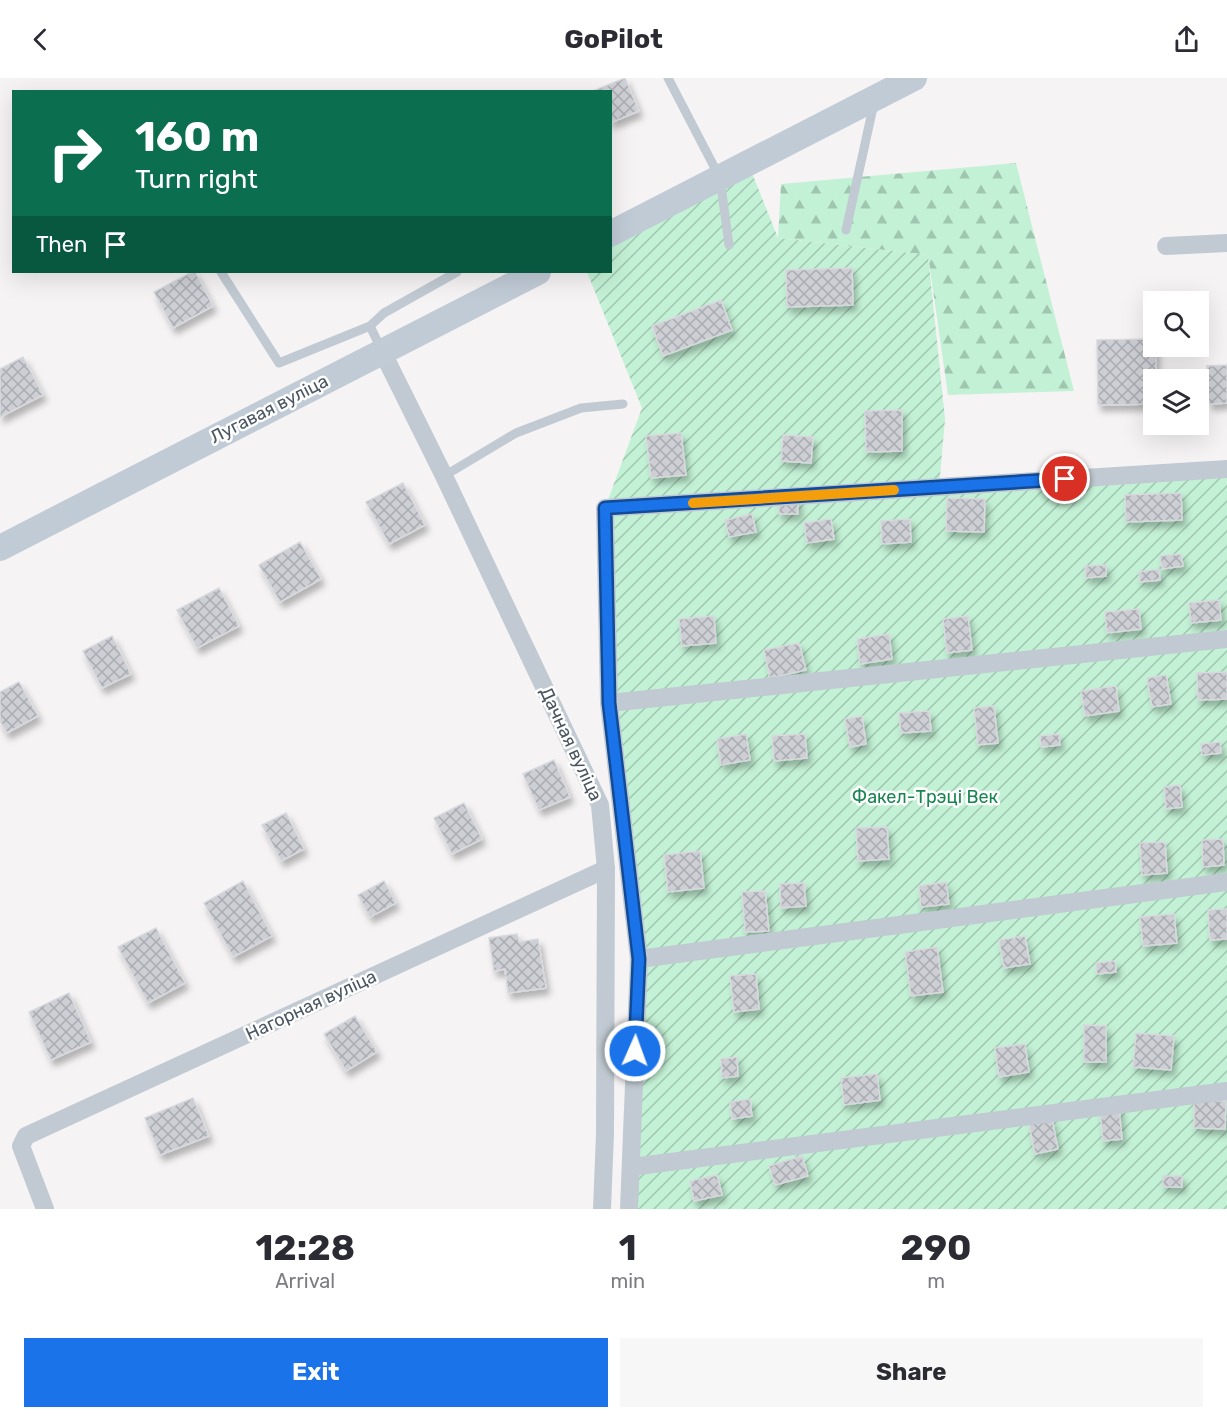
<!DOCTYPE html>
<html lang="en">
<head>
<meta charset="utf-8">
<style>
  body { margin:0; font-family:Rubik,sans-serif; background:#f7f7f7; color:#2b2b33; height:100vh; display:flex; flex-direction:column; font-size:22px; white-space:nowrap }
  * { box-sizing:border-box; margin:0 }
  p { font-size:20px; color:#7c7c81 }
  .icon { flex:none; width:33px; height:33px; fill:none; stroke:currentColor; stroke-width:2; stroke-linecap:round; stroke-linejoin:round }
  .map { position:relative; height:1131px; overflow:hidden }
  .drawer { display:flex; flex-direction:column; background:#fff; flex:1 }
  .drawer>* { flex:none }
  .hud { position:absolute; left:12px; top:12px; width:600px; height:183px; border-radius:0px; box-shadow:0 6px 24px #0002; background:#0b6e4f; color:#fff; overflow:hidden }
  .fabs { position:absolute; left:1143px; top:213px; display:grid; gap:12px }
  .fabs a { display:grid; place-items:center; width:66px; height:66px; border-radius:0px; background:#fff; box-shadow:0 6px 24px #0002; font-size:30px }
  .pin { position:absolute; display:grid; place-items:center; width:51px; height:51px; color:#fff; margin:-26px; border:3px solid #fff; border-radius:50%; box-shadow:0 2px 6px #0007 }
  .me { position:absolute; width:66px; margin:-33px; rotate:2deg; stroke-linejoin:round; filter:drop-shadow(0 0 4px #0008) }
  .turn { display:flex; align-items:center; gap:21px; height:126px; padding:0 24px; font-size:27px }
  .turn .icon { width:78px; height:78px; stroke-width:2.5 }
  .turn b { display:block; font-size:42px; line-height:51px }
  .then { display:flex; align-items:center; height:57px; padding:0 24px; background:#0003; gap:12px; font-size:22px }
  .eta { display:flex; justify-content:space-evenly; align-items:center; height:102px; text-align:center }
  .eta b { font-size:36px; font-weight:700; line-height:42px }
  .action { display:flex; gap:12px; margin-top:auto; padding:12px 24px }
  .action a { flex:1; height:69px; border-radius:0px; background:#1a73e8; color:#fff; font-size:24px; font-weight:700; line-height:69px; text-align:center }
  .action a+a { background:#f7f7f7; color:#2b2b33 }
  header { display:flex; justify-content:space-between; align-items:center; height:78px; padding:0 24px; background:#fff; font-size:27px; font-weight:700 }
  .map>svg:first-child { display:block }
</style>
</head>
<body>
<header><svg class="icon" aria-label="back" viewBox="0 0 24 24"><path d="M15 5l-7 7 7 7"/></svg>GoPilot<svg class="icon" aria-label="share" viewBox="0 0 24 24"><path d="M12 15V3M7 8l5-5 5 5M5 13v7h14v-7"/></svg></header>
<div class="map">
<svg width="1227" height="1131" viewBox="0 0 1227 1131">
  <defs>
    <pattern id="forest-firs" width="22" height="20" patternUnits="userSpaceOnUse" patternTransform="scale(1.5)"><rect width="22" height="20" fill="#c3f1d5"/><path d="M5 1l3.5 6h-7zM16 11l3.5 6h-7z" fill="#a0c6b0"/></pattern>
    <pattern id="garden-furrows" width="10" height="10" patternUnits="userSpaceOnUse" patternTransform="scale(1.5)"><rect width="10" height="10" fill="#c3f1d5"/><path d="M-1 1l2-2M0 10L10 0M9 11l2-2" fill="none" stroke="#a0c6b0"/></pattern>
    <pattern id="building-cross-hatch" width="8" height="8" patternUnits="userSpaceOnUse" patternTransform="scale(1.5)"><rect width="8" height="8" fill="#cdcfd5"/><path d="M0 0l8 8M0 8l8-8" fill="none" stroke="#a8abb0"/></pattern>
    <filter id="shadow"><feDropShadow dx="3.5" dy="6" stdDeviation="3" flood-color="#0004"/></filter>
  </defs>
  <rect width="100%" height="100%" fill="#f5f3f3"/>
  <polygon fill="url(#forest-firs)" points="1016,85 1074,313 948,317 928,177 778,160 781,106"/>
  <polygon fill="url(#garden-furrows)" points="748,85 778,160 928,177 945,341 939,409 1227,391 1227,1131 629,1131 639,881 609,625 605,430 642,330 587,194 610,194 611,156"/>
  <g fill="url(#building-cross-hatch)" stroke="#d7d9de" stroke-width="1.5" filter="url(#shadow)">
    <polygon points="625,0 639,33 610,45 610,14 593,13"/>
    <polygon points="852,190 853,227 787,229 786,192"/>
    <polygon points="192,194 195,194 213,228 173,250 154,214"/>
    <polygon points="721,222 732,252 663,278 652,248"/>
    <polygon points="1154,261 1154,268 1156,268 1156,302 1154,302 1154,326 1098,327 1097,262"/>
    <polygon points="23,279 43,317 0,339 0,291"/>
    <polygon points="1227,287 1227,325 1209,326 1207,288"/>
    <polygon points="902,332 902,373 866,374 865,333"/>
    <polygon points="681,355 686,397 651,400 646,358"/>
    <polygon points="783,357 813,359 811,385 781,383"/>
    <polygon points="403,405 425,447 389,466 366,424"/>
    <polygon points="1181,415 1182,442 1126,444 1125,417"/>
    <polygon points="947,420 985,421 984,454 946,453"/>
    <polygon points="798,421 798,436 779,436 779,422"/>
    <polygon points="752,436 756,454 729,459 725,442"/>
    <polygon points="831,441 834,461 807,465 804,445"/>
    <polygon points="910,441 911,464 882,466 881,443"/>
    <polygon points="300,464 321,501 280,524 259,487"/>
    <polygon points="1181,476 1183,488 1162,491 1160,478"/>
    <polygon points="1106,487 1106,498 1086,500 1085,488"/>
    <polygon points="1159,491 1160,502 1140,504 1139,494"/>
    <polygon points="219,510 239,548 197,570 177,532"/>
    <polygon points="1219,522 1221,542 1191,545 1189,525"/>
    <polygon points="1139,531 1141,551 1107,555 1105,534"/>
    <polygon points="714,538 716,565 682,568 679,541"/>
    <polygon points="968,538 972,572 947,575 943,541"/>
    <polygon points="889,556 892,581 860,586 857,561"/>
    <polygon points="112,558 131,596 102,610 83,573"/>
    <polygon points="799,565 806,592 770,600 764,572"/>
    <polygon points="1227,594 1227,621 1198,622 1197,595"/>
    <polygon points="1166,597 1171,626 1152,629 1147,600"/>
    <polygon points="19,604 38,638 7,655 0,643 0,614"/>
    <polygon points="1116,608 1119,633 1085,638 1081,613"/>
    <polygon points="994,628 998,665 978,667 974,630"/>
    <polygon points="929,633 931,653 901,655 899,635"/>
    <polygon points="862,638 866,666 850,669 845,641"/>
    <polygon points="746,656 750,682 721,687 717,661"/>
    <polygon points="805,656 807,680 774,683 772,658"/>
    <polygon points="1059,656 1060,667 1041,669 1040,658"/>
    <polygon points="1220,664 1221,675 1202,677 1201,666"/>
    <polygon points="554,682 570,719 539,732 523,696"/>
    <polygon points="1180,707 1182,729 1166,731 1164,709"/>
    <polygon points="464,725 482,761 452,776 434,740"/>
    <polygon points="286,735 304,771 281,783 262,747"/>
    <polygon points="887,749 889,781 858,783 856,750"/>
    <polygon points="1223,761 1224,787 1203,789 1202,762"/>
    <polygon points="1165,764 1167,795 1142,797 1140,765"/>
    <polygon points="700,773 704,810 668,814 664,777"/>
    <polygon points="243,803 272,858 233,879 204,825"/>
    <polygon points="384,803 396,825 370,839 358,817"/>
    <polygon points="946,804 949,826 921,829 919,808"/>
    <polygon points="804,805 806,828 781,830 780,806"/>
    <polygon points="765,813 769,853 745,854 742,814"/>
    <polygon points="1227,831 1227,861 1210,862 1208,832"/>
    <polygon points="1174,836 1177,865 1143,868 1140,839"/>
    <polygon points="156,850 185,905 148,925 118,869"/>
    <polygon points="517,856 519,864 538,861 546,910 508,915 505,891 494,893 489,860"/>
    <polygon points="1025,858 1030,886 1004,890 999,862"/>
    <polygon points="937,869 943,914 911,918 905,874"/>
    <polygon points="1115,883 1116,894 1097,896 1096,885"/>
    <polygon points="756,896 759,931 734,934 730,898"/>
    <polygon points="69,915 91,964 51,982 29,934"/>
    <polygon points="355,938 377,974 346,993 324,956"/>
    <polygon points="1084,947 1106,948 1106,984 1084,984"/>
    <polygon points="1136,955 1174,958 1171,992 1133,989"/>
    <polygon points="1025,966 1029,994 999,999 995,970"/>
    <polygon points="737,979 738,998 722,1000 721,981"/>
    <polygon points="877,996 880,1022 844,1027 841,1000"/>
    <polygon points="193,1020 209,1058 160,1077 145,1040"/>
    <polygon points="750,1021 752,1038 732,1041 730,1024"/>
    <polygon points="1194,1022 1226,1023 1225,1051 1194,1050"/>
    <polygon points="1119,1029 1122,1061 1103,1063 1100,1031"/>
    <polygon points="1052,1041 1058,1071 1035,1076 1029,1046"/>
    <polygon points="802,1078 808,1098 775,1107 769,1088"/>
    <polygon points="717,1097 722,1117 694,1123 690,1103"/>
    <rect x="1163" y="1098" width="19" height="11"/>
  </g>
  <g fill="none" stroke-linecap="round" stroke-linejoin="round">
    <g stroke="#c1cad2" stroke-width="9">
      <polyline points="668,0 720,100 729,167"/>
      <polyline points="846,152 874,25"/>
      <polyline points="221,194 279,285 370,248 384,235 457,194"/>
      <polyline points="370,248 382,273"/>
      <polyline points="444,398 516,355 581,330 623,326"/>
    </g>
    <g stroke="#c1cad2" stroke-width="18">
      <polyline points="1166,168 1227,165"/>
      <polyline points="382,273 444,398 600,727 606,791 605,1056 602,1131"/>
      <polyline points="609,625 1227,561"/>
      <polyline points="639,881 1227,804"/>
      <polyline points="631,1089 1227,1013"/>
      <polyline points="45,1131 21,1068 26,1058 606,791"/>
      <polyline points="629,1131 639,881 609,625 605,430 1227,391"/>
    </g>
    <g stroke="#c1cbd6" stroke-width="26">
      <polyline points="610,156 914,0"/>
      <polyline points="0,470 538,194"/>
    </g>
  </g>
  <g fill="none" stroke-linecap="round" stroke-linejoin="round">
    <defs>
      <polyline id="route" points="635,973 639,881 609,625 605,430 1065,401"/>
    </defs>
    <use href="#route" stroke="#114b97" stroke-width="15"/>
    <use href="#route" stroke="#1a73e8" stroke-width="10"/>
    <polyline stroke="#f59e0b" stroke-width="10" points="693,425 894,412"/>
  </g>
  <g text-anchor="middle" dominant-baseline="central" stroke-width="5" stroke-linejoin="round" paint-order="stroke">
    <g font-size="18" fill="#4a5661" stroke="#fff">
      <text transform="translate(269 331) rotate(-27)">Лугавая вуліца</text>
      <text transform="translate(571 666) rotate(65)">Дачная вуліца</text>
      <text transform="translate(311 927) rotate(-25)">Нагорная вуліца</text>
    </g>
    <g font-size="18" fill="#17864f" stroke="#fff">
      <text x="925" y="719">Факел-Трэці Век</text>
    </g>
  </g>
</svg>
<div class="fabs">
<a><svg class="icon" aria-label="search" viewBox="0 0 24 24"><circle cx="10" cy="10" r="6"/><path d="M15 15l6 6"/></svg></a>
<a><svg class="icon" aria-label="layers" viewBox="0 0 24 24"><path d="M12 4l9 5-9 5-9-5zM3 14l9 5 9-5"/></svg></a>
</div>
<div class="pin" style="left:1065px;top:401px;background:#d93025"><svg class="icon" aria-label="arrive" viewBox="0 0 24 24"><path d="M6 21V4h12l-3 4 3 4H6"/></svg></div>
<svg class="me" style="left:635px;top:973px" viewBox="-20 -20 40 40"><circle r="17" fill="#1a73e8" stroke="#fff" stroke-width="3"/><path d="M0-11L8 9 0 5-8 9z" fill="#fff"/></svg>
<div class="hud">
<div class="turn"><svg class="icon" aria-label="right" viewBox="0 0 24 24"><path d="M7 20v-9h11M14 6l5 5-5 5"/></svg><div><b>160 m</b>Turn right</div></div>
<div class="then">Then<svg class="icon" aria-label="arrive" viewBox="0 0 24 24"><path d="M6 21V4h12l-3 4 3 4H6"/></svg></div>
</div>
</div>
<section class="drawer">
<div class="eta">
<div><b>12:28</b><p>Arrival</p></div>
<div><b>1</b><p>min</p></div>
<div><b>290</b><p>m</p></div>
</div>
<div class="action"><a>Exit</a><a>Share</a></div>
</section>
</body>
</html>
